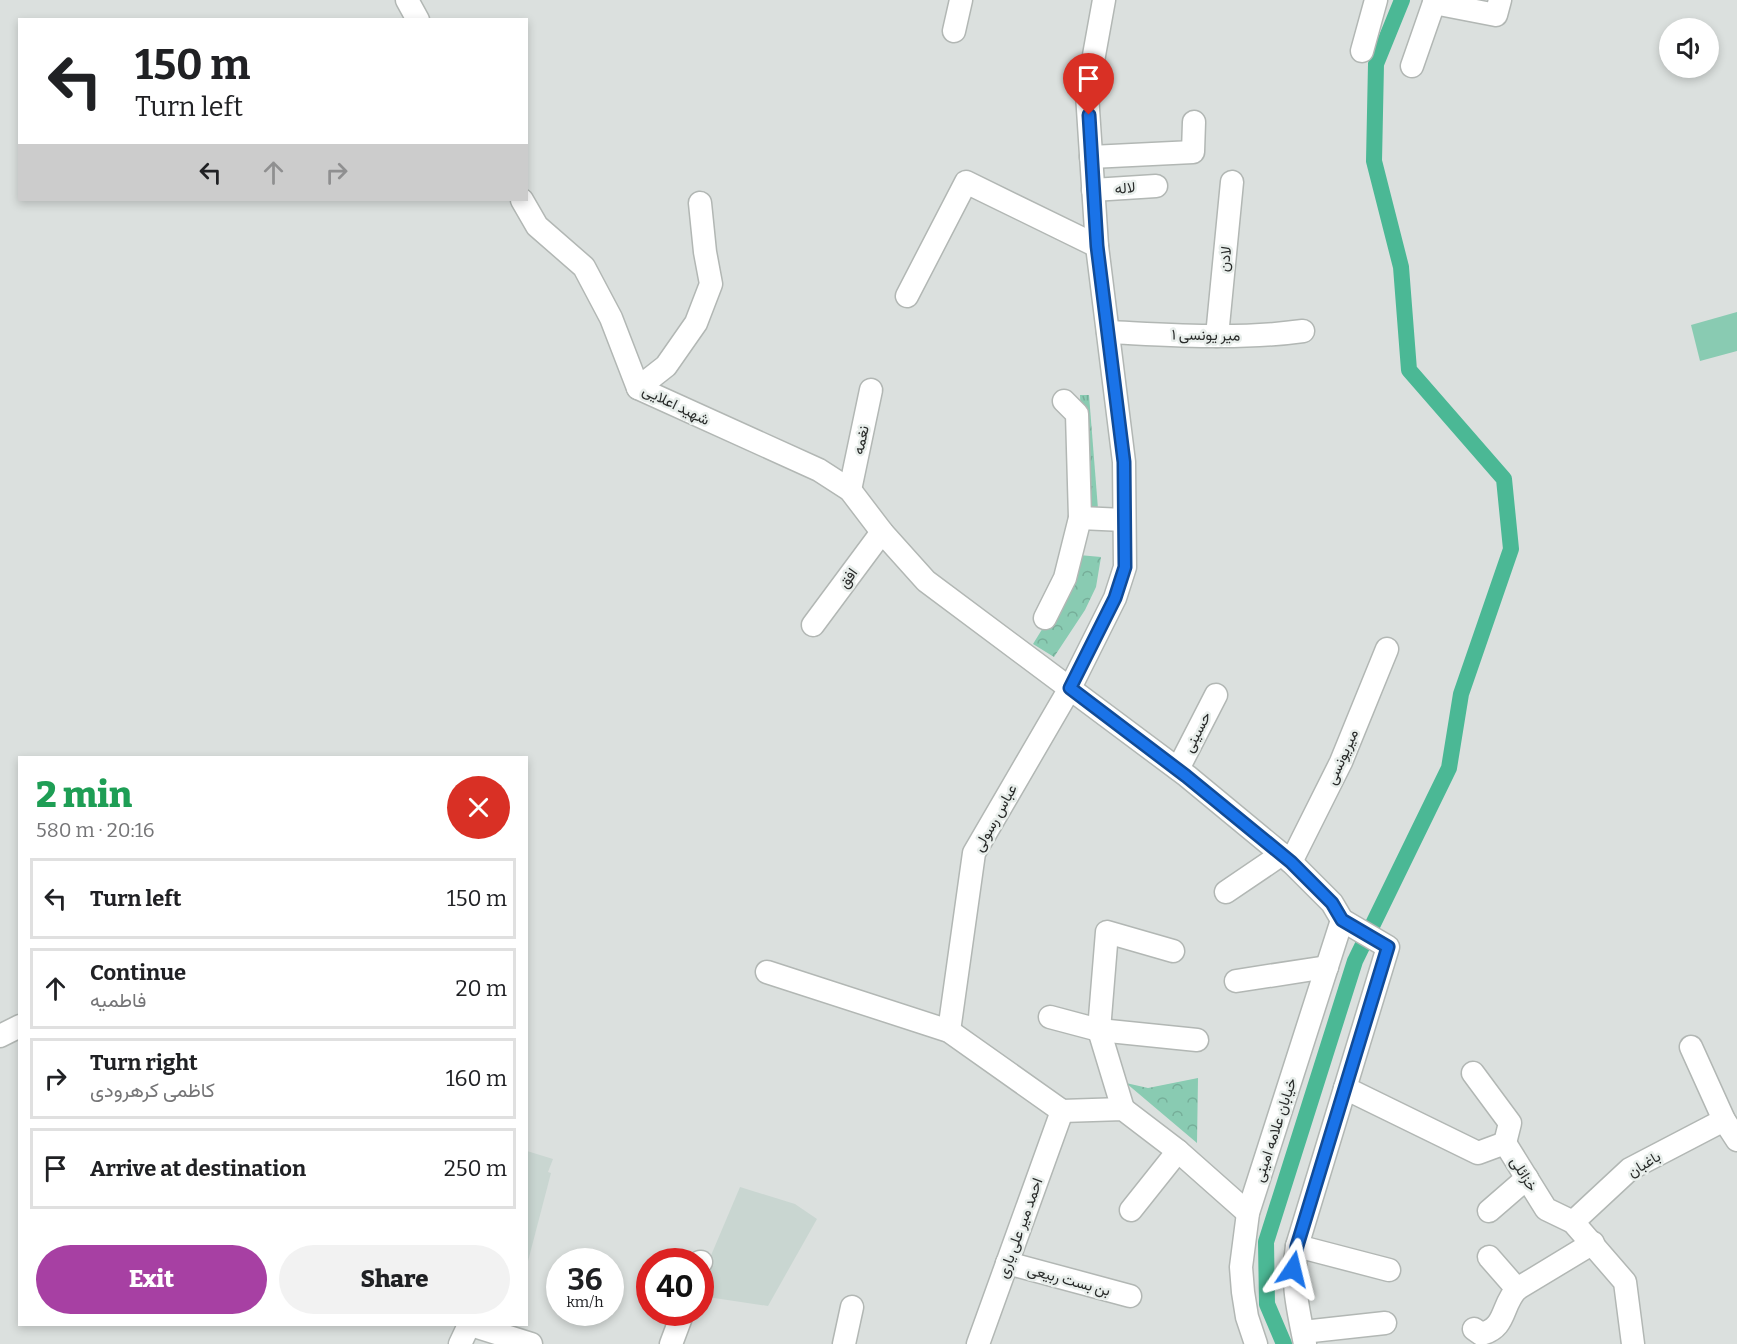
<!DOCTYPE html>
<html lang="en">
<head>
<meta charset="utf-8">
<style>
  body { margin:0; font-family:Bitter,Vazirmatn,serif; background:#f2f2f2; color:#202124; height:100vh; display:flex; flex-direction:column; font-size:22px; white-space:nowrap }
  * { box-sizing:border-box; margin:0 }
  p { font-size:20px; color:#757577 }
  .icon { flex:none; width:33px; height:33px; fill:none; stroke:currentColor; stroke-width:2; stroke-linecap:round; stroke-linejoin:round }
  .map { position:relative; flex:1; overflow:hidden }
  .sheet { position:absolute; left:18px; top:756px; width:510px; height:570px; display:flex; flex-direction:column; background:#fff; border-radius:0px; box-shadow:0 3px 9px #0003 }
  .sheet>* { flex:none }
  .guide { position:absolute; left:18px; top:18px; width:510px; height:183px; border-radius:0px; box-shadow:0 3px 9px #0003; background:#fff; color:#202124; overflow:hidden }
  .tools { position:absolute; left:1659px; top:18px; display:grid; gap:12px }
  .tools a { display:grid; place-items:center; width:60px; height:60px; border-radius:50%; background:#fff; box-shadow:0 3px 9px #0003; font-size:30px }
  .speed { position:absolute; left:546px; top:1248px; display:flex; gap:12px; font-size:30px; font-weight:700; text-align:center }
  .speed>* { display:grid; place-content:center; width:78px; height:78px; border-radius:50%; background:#fff; box-shadow:0 3px 9px #0003; line-height:1 }
  .speed small { font-size:15px; font-weight:400 }
  .speed .limit { border:9px solid #d22; background:#fff; color:#111 }
  .pin { position:absolute; display:grid; place-items:center; width:51px; height:51px; color:#fff; margin:-62px -26px; border-radius:50% 50% 50% 0; rotate:-45deg; box-shadow:0 0 6px #0007 }
  .pin .icon { rotate:45deg }
  .me { position:absolute; width:66px; margin:-33px; rotate:10deg; stroke-linejoin:round; filter:drop-shadow(0 0 4px #0008) }
  .turn { display:flex; align-items:center; gap:21px; height:126px; padding:0 18px; font-size:27px }
  .turn .icon { width:78px; height:78px; stroke-width:2.5 }
  .turn b { display:block; font-size:42px; line-height:51px }
  .lanes { display:flex; align-items:center; height:57px; padding:0 18px; background:#0003; justify-content:center; gap:30px; direction:ltr }
  .lanes .off { opacity:.35 }
  .round { display:grid; place-items:center; flex:none; width:63px; height:63px; border-radius:32px; background:#f2f2f2 }
  .head { display:flex; align-items:center; justify-content:space-between; height:102px; padding:0 18px }
  h1 { font-size:36px; font-weight:800; line-height:45px; color:#1e9e55 }
  .action { display:flex; gap:12px; margin-top:auto; padding:12px 18px }
  .action a { flex:1; height:69px; border-radius:36px; background:#a740a3; color:#fff; font-size:24px; font-weight:800; line-height:69px; text-align:center }
  .action a+a { background:#f2f2f2; color:#202124 }
  ul { padding:0; list-style:none }
  li { display:flex; align-items:center; gap:18px; height:81px; margin:0 12px 9px; padding:0 6px; border:3px solid #e0e0e0; border-radius:0px }
  li div { flex:1 }
  li b { display:block; font-size:22px }
  li em { font-style:normal }
  .map>svg:first-child { display:block }
</style>
</head>
<body>
<div class="map">
<svg width="1737" height="1344" viewBox="0 0 1737 1344">
  <defs>
    <pattern id="grass-tufts" width="24" height="20" patternUnits="userSpaceOnUse" patternTransform="scale(1.5)"><rect width="24" height="20" fill="#89cbb2"/><path d="M3 7l-1-3M5 7V3M7 7l1-3M15 17l-1-3M17 17v-4M19 17l1-3" fill="none" stroke="#76ae99"/></pattern>
    <pattern id="park-crowns" width="20" height="18" patternUnits="userSpaceOnUse" patternTransform="scale(1.5)"><rect width="20" height="18" fill="#89cbb2"/><path d="M2 6a3 3 0 1 1 6 0M12 15a3 3 0 1 1 6 0" fill="none" stroke="#76ae99"/></pattern>
  </defs>
  <rect width="100%" height="100%" fill="#dbe0de"/>
  <g fill="#c9d6d1">
    <polygon points="527,1151 553,1159 548,1172 551,1173 527,1265"/>
    <polygon points="740,1187 795,1204 817,1219 768,1306 701,1296 701,1279"/>
  </g>
  <polygon fill="url(#grass-tufts)" points="1080,395 1089,395 1098,509 1085,511"/>
  <g fill="url(#park-crowns)">
    <polygon points="1079,555 1101,557 1096,587 1085,610 1054,657 1033,644 1070,584"/>
    <polygon points="1198,1078 1197,1143 1126,1083 1148,1088"/>
  </g>
  <polygon fill="#89cbb2" points="1737,312 1737,351 1700,361 1691,325"/>
  <g fill="none" stroke-linecap="round" stroke-linejoin="round">
    <polyline stroke="#4bb895" stroke-width="16" points="1284,1344 1267,1304 1266,1242 1355,961 1449,768 1461,694 1511,549 1504,479 1409,370 1401,267 1374,161 1376,64 1402,0"/>
    <defs>
      <g id="minor">
        <polyline points="407,0 418,20"/>
        <polyline points="1434,3 1496,15 1500,0"/>
        <polyline points="954,31 961,0"/>
        <polyline points="1362,51 1376,0"/>
        <polyline points="1412,66 1435,0"/>
        <polyline points="1091,157 1193,152 1194,122"/>
        <polyline points="1093,190 1156,186"/>
        <path d="M522,200L537,226L584,267L611,318L638,388L819,470L850,490L882,532L926,581L1187,776L1291,862L1332,903L1342,920L1388,947L1297,1246C1291,1282 1298,1309 1305,1344"/>
        <polyline points="907,296 966,182 1097,246"/>
        <path d="M1108,332C1173,335 1238,340 1303,331"/>
        <polyline points="1217,336 1232,182"/>
        <polyline points="638,388 666,366 696,323 711,284 705,252 700,203"/>
        <polyline points="850,490 871,390"/>
        <polyline points="1080,518 1124,520"/>
        <polyline points="1045,618 1065,578 1080,518 1077,414 1064,401"/>
        <polyline points="813,625 882,532"/>
        <polyline points="1178,769 1216,695"/>
        <polyline points="1291,862 1341,762 1387,649"/>
        <polyline points="1226,892 1282,854"/>
        <polyline points="767,972 949,1031 1062,1111 1123,1109 1178,1151 1248,1213"/>
        <polyline points="1236,981 1327,967"/>
        <polyline points="1050,1017 1099,1030 1197,1040"/>
        <polyline points="949,1031 974,853 1070,688 1115,598 1125,567 1124,462 1097,246 1087,94 1104,0"/>
        <polyline points="0,1036 20,1026"/>
        <polyline points="1691,1047 1724,1120 1737,1140"/>
        <polyline points="1473,1073 1510,1123 1505,1143"/>
        <polyline points="1345,1088 1478,1153 1505,1143 1546,1209 1573,1222 1625,1282 1633,1344"/>
        <polyline points="1123,1109 1099,1030 1107,932 1173,951"/>
        <polyline points="1131,1210 1178,1151"/>
        <polyline points="1489,1211 1527,1178"/>
        <polyline points="1573,1222 1630,1169 1724,1120"/>
        <polyline points="1297,1246 1389,1270"/>
        <polyline points="1489,1257 1517,1289"/>
        <polyline points="700,1262 701,1262"/>
        <polyline points="1007,1263 1130,1296"/>
        <polyline points="468,1324 531,1344"/>
        <path d="M1474,1329L1481,1334C1507,1328 1501,1305 1517,1289L1593,1243"/>
        <polyline points="1303,1332 1385,1323"/>
        <polyline points="460,1344 469,1325"/>
        <polyline points="671,1344 683,1312"/>
        <polyline points="844,1344 852,1307"/>
        <polyline points="978,1344 1062,1111"/>
        <polyline points="1256,1344 1247,1317 1243,1292 1241,1267 1248,1213 1342,920"/>
      </g>
    </defs>
    <use href="#minor" stroke="#b2b7b4" stroke-width="25"/>
    <use href="#minor" stroke="#fff" stroke-width="22"/>
  </g>
  <g fill="none" stroke-linecap="round" stroke-linejoin="round">
    <defs>
      <polyline id="route" points="1089,115 1097,246 1124,462 1125,567 1115,598 1070,688 1186,776 1291,862 1332,903 1342,920 1388,947 1297,1246 1293,1269"/>
    </defs>
    <use href="#route" stroke="#114b97" stroke-width="15"/>
    <use href="#route" stroke="#1a73e8" stroke-width="10"/>
  </g>
  <g text-anchor="middle" dominant-baseline="central" stroke-width="5" stroke-linejoin="round" paint-order="stroke">
    <g font-size="15" fill="#292b2a" stroke="#e8eeeb">
      <text transform="translate(1125 188) rotate(-4)">لاله</text>
      <text transform="translate(1225 259) rotate(-84)">لادن</text>
      <text transform="translate(1206 335) rotate(1)">میر یونسی ۱</text>
      <text transform="translate(676 405) rotate(26)">شهید اعلایی</text>
      <text transform="translate(861 440) rotate(-78)">نغمه</text>
      <text transform="translate(848 578) rotate(-54)">افق</text>
      <text transform="translate(1197 732) rotate(-63)">حسینی</text>
      <text transform="translate(1342 757) rotate(-66)">میریونسی</text>
      <text transform="translate(995 818) rotate(-61)">عباس رسولی</text>
      <text transform="translate(1275 1130) rotate(-72)">خیابان علامه امینی</text>
      <text transform="translate(1644 1164) rotate(-31)">باغبان</text>
      <text transform="translate(1524 1174) rotate(58)">خزائلی</text>
      <text transform="translate(1020 1228) rotate(-70)">احمد میر علی یاری</text>
      <text transform="translate(1069 1280) rotate(15)">بن بست ربیعی</text>
    </g>
  </g>
</svg>
<div class="tools">
<a><svg class="icon" aria-label="sound" viewBox="0 0 24 24"><path d="M4 9h4l5-4v14l-5-4H4zM17 9q2 3 0 6"/></svg></a>
</div>
<div class="speed"><div>36<small>km/h</small></div><div class="limit">40</div></div>
<div class="pin" style="left:1089px;top:115px;background:#d93025"><svg class="icon" aria-label="arrive" viewBox="0 0 24 24"><path d="M6 21V4h12l-3 4 3 4H6"/></svg></div>
<svg class="me" style="left:1293px;top:1269px" viewBox="-20 -20 40 40"><path d="M0-17L14 15 0 8-14 15z" fill="#1a73e8" stroke="#fff" stroke-width="4"/></svg>
<div class="guide">
<div class="turn"><svg class="icon" aria-label="left" viewBox="0 0 24 24"><path d="M17 20v-9H6M10 6l-5 5 5 5"/></svg><div><b>150 m</b>Turn left</div></div>
<div class="lanes"><svg class="icon" aria-label="left" viewBox="0 0 24 24"><path d="M17 20v-9H6M10 6l-5 5 5 5"/></svg><svg class="icon off" aria-label="ahead" viewBox="0 0 24 24"><path d="M12 20V5M6 11l6-6 6 6"/></svg><svg class="icon off" aria-label="right" viewBox="0 0 24 24"><path d="M7 20v-9h11M14 6l5 5-5 5"/></svg></div>
</div>
<section class="sheet">
<div class="head"><div><h1>2 min</h1><p>580 m · 20:16</p></div><a class="round" style="background:#d93025;color:#fff"><svg class="icon" aria-label="close" viewBox="0 0 24 24"><path d="M6 6l12 12M18 6L6 18"/></svg></a></div>
<ul>
<li><svg class="icon" aria-label="left" viewBox="0 0 24 24"><path d="M17 20v-9H6M10 6l-5 5 5 5"/></svg><div><b>Turn left</b></div><em>150 m</em></li>
<li><svg class="icon" aria-label="ahead" viewBox="0 0 24 24"><path d="M12 20V5M6 11l6-6 6 6"/></svg><div><b>Continue</b><p>فاطمیه</p></div><em>20 m</em></li>
<li><svg class="icon" aria-label="right" viewBox="0 0 24 24"><path d="M7 20v-9h11M14 6l5 5-5 5"/></svg><div><b>Turn right</b><p>کاظمی کرهرودی</p></div><em>160 m</em></li>
<li><svg class="icon" aria-label="arrive" viewBox="0 0 24 24"><path d="M6 21V4h12l-3 4 3 4H6"/></svg><div><b>Arrive at destination</b></div><em>250 m</em></li>
</ul>
<div class="action"><a>Exit</a><a>Share</a></div>
</section>
</div>
</body>
</html>
